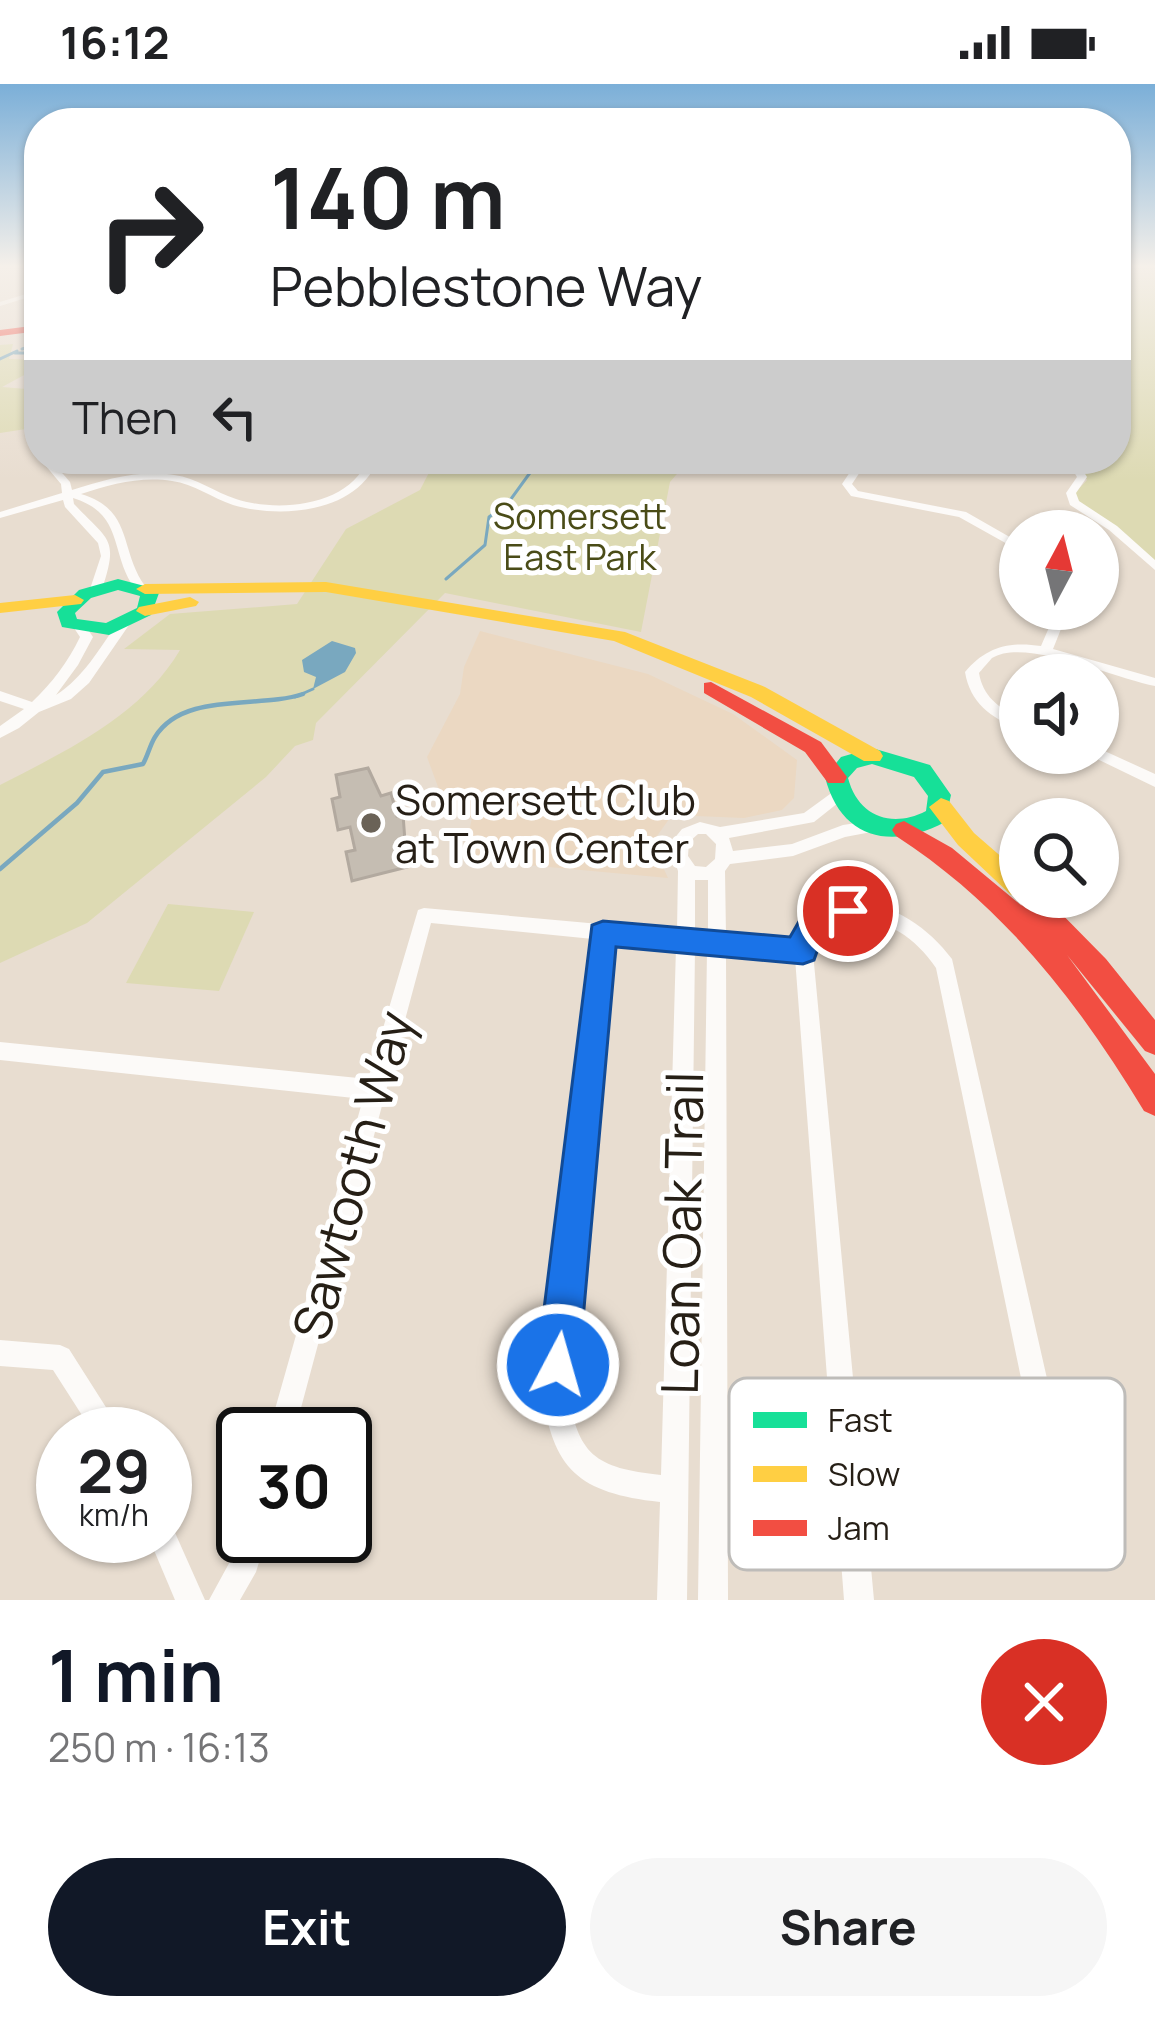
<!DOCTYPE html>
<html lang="en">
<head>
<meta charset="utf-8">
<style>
  body { margin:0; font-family:Manrope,sans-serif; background:#f6f6f6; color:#202124; height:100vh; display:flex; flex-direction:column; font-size:45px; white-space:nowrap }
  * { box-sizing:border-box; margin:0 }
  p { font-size:39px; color:#757577 }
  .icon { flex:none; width:66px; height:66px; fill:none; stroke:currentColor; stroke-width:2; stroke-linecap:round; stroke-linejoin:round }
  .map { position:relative; height:1516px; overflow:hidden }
  .sheet { display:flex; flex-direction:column; background:#fff; flex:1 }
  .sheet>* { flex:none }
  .hud { position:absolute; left:24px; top:24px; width:1107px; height:366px; border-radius:48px; box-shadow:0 3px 9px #0004; background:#fff; color:#202124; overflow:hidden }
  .needle { width:78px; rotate:7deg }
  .tools { position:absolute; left:999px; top:426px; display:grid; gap:24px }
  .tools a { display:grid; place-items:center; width:120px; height:120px; border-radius:50%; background:#fff; box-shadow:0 3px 9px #0004; font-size:60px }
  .speed { position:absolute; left:36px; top:1323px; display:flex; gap:24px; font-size:60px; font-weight:700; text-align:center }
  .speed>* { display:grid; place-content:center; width:156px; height:156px; border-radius:50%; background:#fff; box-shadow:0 3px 9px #0004; line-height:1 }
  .speed small { font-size:30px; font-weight:400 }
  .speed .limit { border:6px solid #111; border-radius:18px; background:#fff; color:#111 }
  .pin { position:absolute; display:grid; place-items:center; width:102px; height:102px; color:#fff; margin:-51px; border:6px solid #fff; border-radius:50%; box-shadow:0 3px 12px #0007 }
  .me { position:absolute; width:132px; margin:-66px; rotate:6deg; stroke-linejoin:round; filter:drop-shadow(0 0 9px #0008) }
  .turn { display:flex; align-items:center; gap:42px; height:252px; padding:0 48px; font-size:54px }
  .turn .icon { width:156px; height:156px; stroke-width:2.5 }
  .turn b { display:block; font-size:84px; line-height:102px }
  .then { display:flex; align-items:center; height:114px; padding:0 48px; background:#0003; gap:24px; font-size:45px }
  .round { display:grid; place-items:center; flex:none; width:126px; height:126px; border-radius:63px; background:#f6f6f6 }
  .head { display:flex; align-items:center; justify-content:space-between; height:204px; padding:0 48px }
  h1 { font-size:72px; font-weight:700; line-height:90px; color:#111827 }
  .cta { display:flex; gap:24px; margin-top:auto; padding:24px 48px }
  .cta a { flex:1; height:138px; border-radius:72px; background:#111827; color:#fff; font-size:48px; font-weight:700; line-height:138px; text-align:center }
  .cta a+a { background:#f6f6f6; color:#202124 }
  .status { display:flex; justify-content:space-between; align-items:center; height:84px; padding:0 60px; background:#fff; direction:ltr }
  .status svg { height:33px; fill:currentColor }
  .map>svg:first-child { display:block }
</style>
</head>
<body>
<div class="status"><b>16:12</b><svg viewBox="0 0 49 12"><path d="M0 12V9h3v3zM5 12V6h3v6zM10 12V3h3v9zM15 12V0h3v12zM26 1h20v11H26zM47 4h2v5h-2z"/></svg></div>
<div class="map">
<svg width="1155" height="1516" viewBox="0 0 1155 1516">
  <rect width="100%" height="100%" fill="#e8ddd0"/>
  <polygon fill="#ebd8c2" points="480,547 648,590 733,630 797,676 794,714 782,726 744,734 672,731 652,759 668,794 463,775 472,734 444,719 427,673 460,610 464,583"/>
  <g fill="#dddab3">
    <polygon points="1116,183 1155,183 1155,480 1076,417 1076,408 1087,396 1076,375 1116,375"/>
    <polygon points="13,260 9,275 39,276 39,283 2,303 39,306 30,323 39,323 39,343 0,349 0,261"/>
    <path d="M436,375L688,377L670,398L641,548L445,509L316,639L313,656L295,662L266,693L87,839L0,879V701C66,667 141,632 180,566L124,565L170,530L297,520L346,445L420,406Z"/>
    <polygon points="168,820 254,828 219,907 126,899"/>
  </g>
  <polygon fill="#79a8bf" points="332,557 355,564 356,569 345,588 313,605 316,593 304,588 302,576"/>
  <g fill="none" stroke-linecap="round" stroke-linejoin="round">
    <g stroke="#79a8bf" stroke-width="3">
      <polyline points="22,265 39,260"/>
      <polyline points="15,269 39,269"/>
      <polyline points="0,275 17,267"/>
      <polyline points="446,495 485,461 489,433 508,419 540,375"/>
      <polyline points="295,613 313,605"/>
    </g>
    <path stroke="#79a8bf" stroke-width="4.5" d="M0,785L77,719L103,688L143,680C148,671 150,661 155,653C183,607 260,625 303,610"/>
  </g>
  <polygon fill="#c5bdb2" stroke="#b2a99f" stroke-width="3" points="368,684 381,712 391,709 397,732 403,731 407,783 352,797 346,768 355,766 350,743 338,746 332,715 340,713 336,691"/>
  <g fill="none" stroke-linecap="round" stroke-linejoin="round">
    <g fill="#fcfaf8" fill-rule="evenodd">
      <polygon points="39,206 39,210 0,222 0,218"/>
      <polygon points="39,326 39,367 34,364 34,329"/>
      <path d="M40,375H50L70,398L72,406C104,396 140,385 174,391C197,394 214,408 236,415C279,429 350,422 368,375H378C358,429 281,435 233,421C212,414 194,400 172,397C142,392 110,400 81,410C134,426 119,466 145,502L135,505C109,469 125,430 73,414L74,420C109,457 119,454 102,505L96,509L90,505L101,472L98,459L65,423L63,416L0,434V428L62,409L61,400Z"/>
      <polygon points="841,375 852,375 862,385 852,400 858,407 966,428 1020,459 1020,467 959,433 851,412 842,400 852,385"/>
      <polygon points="1066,375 1076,375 1087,393 1076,409 1079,417 1117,442 1155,476 1155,486 1109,446 1070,421 1066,409 1077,393"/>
      <path d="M1057,525H1069L1053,565L1155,594V602C1117,595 1025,553 992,574C991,575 980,588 979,589C983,613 999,624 1020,634V645C992,635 970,619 965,588C986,563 1009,557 1041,562Z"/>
      <path d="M123,537L129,541L89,599L71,615L39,628L19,644L0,654V642L24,625L0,617V607L32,618C52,599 68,578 80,553L74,544L80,540L85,541L93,553L78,581L56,611C83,594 100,564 118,538Z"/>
      <polygon points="1098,664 1155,690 1155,703 1093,673 1091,669 1098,669"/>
      <path d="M837,705L845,711L843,715L814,738L729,754L733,767L792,760L843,741L876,736L884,742L882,746L845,753L793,772L730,780L725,787L726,852L794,858C797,851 802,839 808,833C813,827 826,823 834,821C881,810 925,839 952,875L1048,1299C1048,1320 1051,1344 1038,1363C1007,1409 906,1383 861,1375L874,1516H844L795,874L726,867L728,1516H698L707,866L695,864L687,1516H657L660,1418C579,1409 552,1386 542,1305L593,855L431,839L294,1350H268L363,1015L0,976V958L368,995L418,826L424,824L677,847L678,787L671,767L673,756L682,745L700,738L720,743L804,729ZM698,750H706L716,760L715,775L706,783L695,782L688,772L689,758ZM695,796H708V850L695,849ZM851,833C888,836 915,853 936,884L1022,1299L1019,1345C1015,1349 1010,1354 1004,1357C973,1373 892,1353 858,1347L812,858C822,839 831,836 851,833ZM611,856L676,863L661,1391C595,1384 577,1371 568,1305Z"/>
      <polygon points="0,1256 60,1261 69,1265 123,1350 94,1350 53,1286 0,1282"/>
      <polygon points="165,1439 172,1442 205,1516 175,1516 148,1452 165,1452"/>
      <polygon points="243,1442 243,1452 267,1452 256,1488 240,1516 209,1516 233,1472"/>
    </g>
    <g fill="#16e098" fill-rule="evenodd">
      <path d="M118,495L156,505L159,509L151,531L109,551L62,543L57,528L79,506ZM118,506L140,512L137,524L106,539L77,535L75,529L91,514Z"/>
      <path d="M872,664L930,681L951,711L945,738C892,766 841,756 825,693L841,673ZM872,680L914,693L928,712L926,727C891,745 858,732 848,694L857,684Z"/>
    </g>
    <g fill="#ffcf43" fill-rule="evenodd">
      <polygon points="326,498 625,548 765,603 880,667 883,672 880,677 864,677 751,613 614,557 326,508 145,510 136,505 145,500"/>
      <polygon points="75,511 84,516 81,520 0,529 0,519"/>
      <polygon points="190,513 199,518 196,522 145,532 136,527 139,523"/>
      <polygon points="941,714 949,717 974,749 1020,789 1020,813 1023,813 1011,811 958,761 929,723"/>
    </g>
    <g fill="#f24e42" fill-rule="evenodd">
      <polygon points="39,241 39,247 0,252 0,246"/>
      <polygon points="711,598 821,658 847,693 844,699 828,699 805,668 704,609 704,599"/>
      <path d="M904,737L952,764L1022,822L1016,813L1020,806V813H1045L1106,875L1155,936V971L1145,967L1067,871L1155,990V1032L1144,1027C1078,918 1004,822 896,752L892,746L896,740Z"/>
    </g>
  </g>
  <linearGradient id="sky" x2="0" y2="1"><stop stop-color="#7bafd8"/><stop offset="0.46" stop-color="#f5f0ea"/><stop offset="1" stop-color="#f5f0ea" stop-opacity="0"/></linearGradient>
  <rect width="1155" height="396" fill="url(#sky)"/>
  <polygon fill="#1a73e8" stroke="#114b97" stroke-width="3" points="848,815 859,819 863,827 859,836 825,845 814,876 803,880 616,863 579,1281 573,1296 558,1302 543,1296 537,1281 592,841 603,837 790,853 805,827"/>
  <circle fill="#6a6257" stroke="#fff" stroke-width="4.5" cx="371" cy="739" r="12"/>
  <g text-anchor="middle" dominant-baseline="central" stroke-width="10" stroke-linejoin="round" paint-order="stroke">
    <g font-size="36" fill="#4a4c17" stroke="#fff">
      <text x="580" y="431">Somersett<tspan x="580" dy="41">East Park</tspan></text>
    </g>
    <g font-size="42" fill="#261f16" stroke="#fff" text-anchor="start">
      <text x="395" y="715">Somersett Club<tspan x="395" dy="48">at Town Center</tspan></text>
    </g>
    <g font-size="51" fill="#261f16" stroke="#fff">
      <text transform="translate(352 1091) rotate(-75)">Sawtooth Way</text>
      <text transform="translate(681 1149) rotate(-89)">Loan Oak Trail</text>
    </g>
  </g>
  <rect x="729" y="1294" width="396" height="192" rx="18" fill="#fff" stroke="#bebcb9" stroke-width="3"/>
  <rect x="753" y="1328" width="54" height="16" fill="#16e098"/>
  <rect x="753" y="1382" width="54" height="16" fill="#ffcf43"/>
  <rect x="753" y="1436" width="54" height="16" fill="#f24e42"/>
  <g font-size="33" fill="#261f16">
    <text x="828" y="1348">Fast</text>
    <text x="828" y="1402">Slow</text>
    <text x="828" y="1456">Jam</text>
  </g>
</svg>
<div class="tools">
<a><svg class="needle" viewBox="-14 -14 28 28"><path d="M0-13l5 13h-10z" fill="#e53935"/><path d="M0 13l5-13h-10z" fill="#757577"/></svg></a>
<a><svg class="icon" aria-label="sound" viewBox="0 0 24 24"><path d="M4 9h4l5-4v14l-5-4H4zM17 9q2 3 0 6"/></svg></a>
<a><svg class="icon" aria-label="search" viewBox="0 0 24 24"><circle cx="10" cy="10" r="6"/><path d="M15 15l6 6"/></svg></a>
</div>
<div class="speed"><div>29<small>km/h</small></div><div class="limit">30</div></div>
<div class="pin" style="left:848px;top:827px;background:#d93025"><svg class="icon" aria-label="arrive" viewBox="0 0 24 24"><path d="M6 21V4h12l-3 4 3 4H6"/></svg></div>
<svg class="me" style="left:558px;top:1281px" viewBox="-20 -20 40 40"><circle r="17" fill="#1a73e8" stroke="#fff" stroke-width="3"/><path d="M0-11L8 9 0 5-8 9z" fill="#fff"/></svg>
<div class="hud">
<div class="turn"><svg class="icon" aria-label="right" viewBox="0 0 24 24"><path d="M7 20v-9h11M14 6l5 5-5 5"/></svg><div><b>140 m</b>Pebblestone Way</div></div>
<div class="then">Then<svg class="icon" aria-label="left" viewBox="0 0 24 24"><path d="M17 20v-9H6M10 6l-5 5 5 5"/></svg></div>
</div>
</div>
<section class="sheet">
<div class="head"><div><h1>1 min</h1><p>250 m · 16:13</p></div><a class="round" style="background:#d93025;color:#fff"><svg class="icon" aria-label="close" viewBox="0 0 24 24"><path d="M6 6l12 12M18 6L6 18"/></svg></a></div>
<div class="cta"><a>Exit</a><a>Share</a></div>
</section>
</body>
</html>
